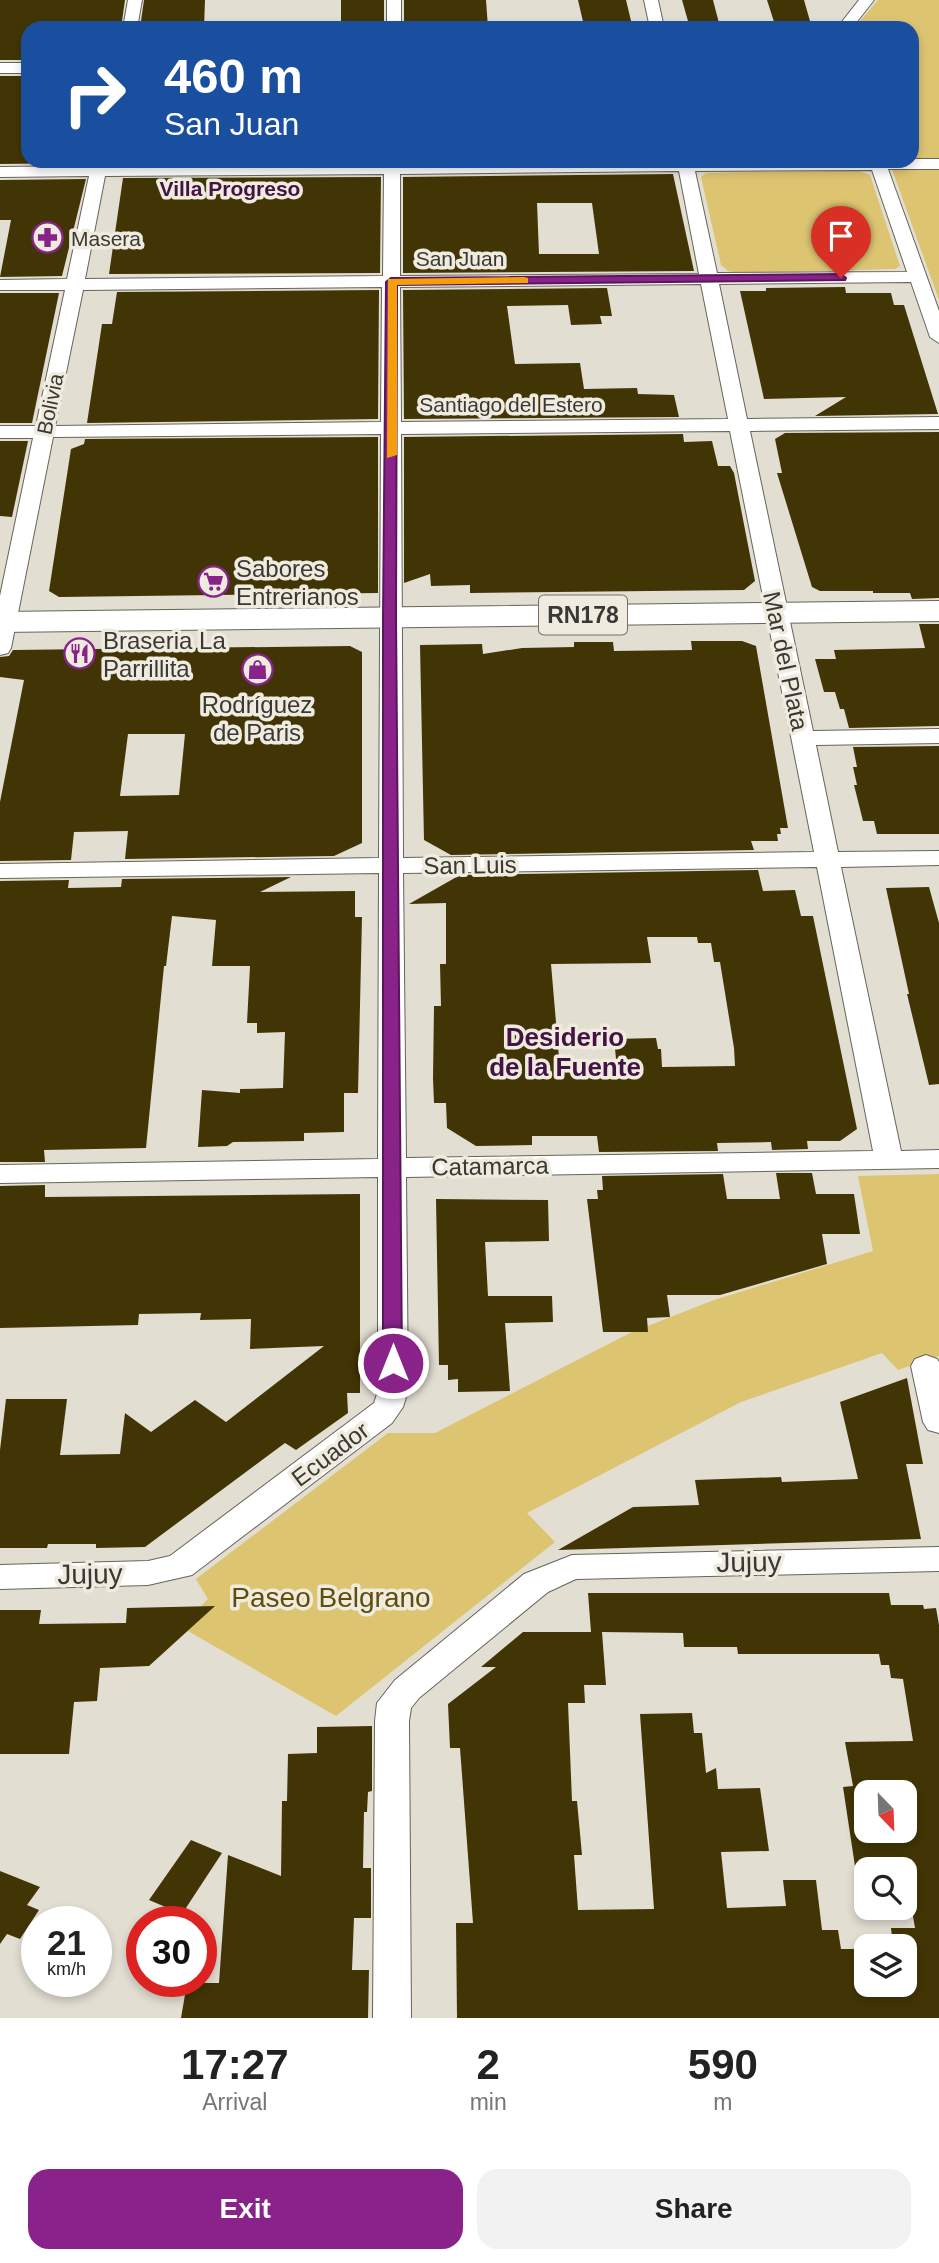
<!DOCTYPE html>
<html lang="en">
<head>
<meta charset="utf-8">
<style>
  body { margin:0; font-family:Arial,sans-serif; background:#f2f2f2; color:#222; height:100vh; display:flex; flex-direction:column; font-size:26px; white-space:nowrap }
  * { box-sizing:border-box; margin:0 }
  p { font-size:23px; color:#767676 }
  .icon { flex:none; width:38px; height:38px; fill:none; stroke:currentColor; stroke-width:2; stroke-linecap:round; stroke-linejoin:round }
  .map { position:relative; height:2018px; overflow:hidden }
  .drawer { display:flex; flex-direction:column; background:#fff; flex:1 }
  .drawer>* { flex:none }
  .top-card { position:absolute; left:21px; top:21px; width:898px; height:147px; border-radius:21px; box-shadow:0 4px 10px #0003; background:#1a4fa0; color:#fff; overflow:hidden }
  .needle { width:46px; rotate:157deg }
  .fabs { position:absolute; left:854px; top:1780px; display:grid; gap:14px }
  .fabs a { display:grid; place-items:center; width:63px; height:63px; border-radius:14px; background:#fff; box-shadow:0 4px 10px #0003; font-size:35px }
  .speed { position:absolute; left:21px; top:1906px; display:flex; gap:14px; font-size:35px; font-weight:700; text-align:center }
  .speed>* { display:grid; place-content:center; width:91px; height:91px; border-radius:50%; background:#fff; box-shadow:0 4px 10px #0003; line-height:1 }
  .speed small { font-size:18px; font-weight:400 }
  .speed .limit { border:10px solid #d22; background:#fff; color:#111 }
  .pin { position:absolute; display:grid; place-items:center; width:60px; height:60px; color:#fff; margin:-72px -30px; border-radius:50% 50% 50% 0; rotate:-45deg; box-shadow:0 0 7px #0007 }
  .pin .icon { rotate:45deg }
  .me { position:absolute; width:77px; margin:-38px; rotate:0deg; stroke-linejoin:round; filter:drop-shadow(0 0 5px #0008) }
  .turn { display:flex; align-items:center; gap:24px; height:147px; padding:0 28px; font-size:32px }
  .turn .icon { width:91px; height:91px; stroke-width:2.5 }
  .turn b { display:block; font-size:49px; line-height:60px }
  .eta { display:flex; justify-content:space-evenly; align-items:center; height:119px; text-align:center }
  .eta b { font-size:42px; font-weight:800; line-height:49px }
  .action { display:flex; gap:14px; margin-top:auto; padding:14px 28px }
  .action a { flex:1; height:80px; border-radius:21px; background:#89238a; color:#fff; font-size:28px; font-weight:800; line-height:80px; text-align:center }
  .action a+a { background:#f2f2f2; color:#222 }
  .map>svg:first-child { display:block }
</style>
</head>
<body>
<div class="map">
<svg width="939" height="2018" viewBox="0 0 939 2018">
  <rect width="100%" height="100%" fill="#e2ded2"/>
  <g fill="#ddc471">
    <polygon points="878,0 939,0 939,300 889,161 912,161 912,28 854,28"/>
    <polygon points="856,170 870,175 900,266 895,269 742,273 728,271 721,265 701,177 706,173"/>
    <polygon points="939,1174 939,1356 898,1370 882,1353 741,1402 527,1513 555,1542 336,1716 181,1627 208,1599 196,1579 388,1433 435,1433 630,1333 714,1300 873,1251 858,1176"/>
  </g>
  <g fill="#423505" fill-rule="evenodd">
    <polygon points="0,0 125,0 121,28 28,28 28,60 0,60"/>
    <polygon points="144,0 205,0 204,28 140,28"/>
    <rect x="341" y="0" width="43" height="28"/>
    <polygon points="404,0 486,0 488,28 404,28"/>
    <polygon points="578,0 626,0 632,25 584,26"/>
    <polygon points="682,0 713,0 720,27 690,28"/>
    <polygon points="767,0 804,0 812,28 776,28"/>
    <polygon points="0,76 28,76 28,132 22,154 28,154 28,161 89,161 89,163 0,164"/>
    <polygon points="125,161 381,161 125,163"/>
    <path d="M673,174L694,271L403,273V177ZM537,203H592L599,254H539Z"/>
    <polygon points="381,177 380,273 109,274 123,178"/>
    <polygon points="86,179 62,276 0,277 11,220 0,220 0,180"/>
    <polygon points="845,287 846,293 891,293 894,305 904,305 938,414 815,416 846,397 764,399 740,291 766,291 766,288"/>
    <polygon points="607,288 612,316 600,316 602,324 571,325 568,305 507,306 515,364 580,363 584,389 637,388 638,394 674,395 679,417 404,419 403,290"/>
    <polygon points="379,290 378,419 87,423 102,324 112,324 117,292"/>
    <polygon points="0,293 59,293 32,423 0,423"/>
    <polygon points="939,432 939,598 912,599 910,593 873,593 873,591 820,591 812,587 777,473 782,473 775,439 785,433"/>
    <polygon points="683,434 684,442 712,441 718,466 730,466 734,473 755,581 744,590 470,593 470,585 431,586 430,574 404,583 404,437"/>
    <polygon points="378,437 378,593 59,597 49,591 71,449 84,444 85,439"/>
    <polygon points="0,441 28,441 12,517 0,516"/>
    <polygon points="919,624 939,624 939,726 849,728 844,709 840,709 835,692 824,692 815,659 836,659 834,650 925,648"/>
    <polygon points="691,641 742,641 756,646 788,828 780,828 781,834 777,834 778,841 751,841 754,850 451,855 424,840 420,645 482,644 483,654 522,648 574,647 574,642 613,642 614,651 692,650"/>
    <path d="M350,646L362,652V843L334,856L125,859L128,831L74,832L71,860L0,861V802L24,680L0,677V657L9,656L13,650ZM128,734H185L179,795L120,796Z"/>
    <polygon points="939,746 939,834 877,834 874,821 863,821 854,785 857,785 853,767 857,767 853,747"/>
    <path d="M758,870L763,891L795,890L801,916H813L857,1129L840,1141H807L808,1149L772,1150L771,1142L717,1143L718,1151L599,1152L597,1136H532V1145L476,1146L447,1128L446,1103H434L433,1079L434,1006H441L440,964H446V903L409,904L460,875ZM647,937H697L698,943H711L714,962H720L734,1048L735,1066L662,1067L661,1049H658L656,1038L614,1039L617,1068L560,1069L551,964L651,963Z"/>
    <polygon points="291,877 260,892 355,891 355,917 362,917 358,1093 344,1093 344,1132 304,1133 304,1141 233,1142 227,1146 198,1147 202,1090 240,1093 240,1089 283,1088 285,1032 257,1033 257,1023 247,1023 250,966 212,966 216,920 172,916 166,966 164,966 146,1148 44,1150 45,1162 0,1162 0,881 69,880 68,888 121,887 122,879"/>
    <polygon points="929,887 939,923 939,1084 929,1085 907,994 909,994 886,888"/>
    <polygon points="776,1173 812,1173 816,1194 854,1194 860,1234 822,1234 827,1264 720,1295 667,1295 670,1317 647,1318 648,1332 603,1332 587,1199 598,1199 597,1190 603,1190 602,1176 723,1174 727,1199 780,1199"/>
    <polygon points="45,1185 45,1197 360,1194 360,1393 347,1393 348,1413 296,1450 285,1443 145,1547 96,1548 96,1544 48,1544 47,1548 0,1548 0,1450 6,1399 67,1399 60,1455 120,1454 125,1413 151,1432 195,1400 226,1422 324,1346 250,1349 251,1319 200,1320 201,1313 139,1314 138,1325 0,1328 0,1186"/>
    <polygon points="436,1199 548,1200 549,1241 485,1242 488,1296 552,1296 553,1322 505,1323 510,1391 458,1392 458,1379 448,1380 448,1365 439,1365"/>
    <polygon points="907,1378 923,1464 906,1464 921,1539 558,1550 633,1507 699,1505 695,1480 781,1477 782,1482 858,1479 840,1402"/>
    <path d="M588,1593H889L891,1605H923L924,1609L936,1608L939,1625V2018H457L456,1923H473L460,1748H450L448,1704L496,1667H481L523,1632H591ZM602,1632L683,1633L684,1647H737L738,1654H879L881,1665H889L891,1678L903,1679L913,1741L845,1742L853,1786L843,1787L856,1873H866V1869H905L915,1928H891L893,1946H905V1984H866V1949H841L838,1930H822L816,1880H783L786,1906L727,1908L721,1852L769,1851L760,1788L718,1789L716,1768L706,1773L702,1733H694L692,1713L640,1714L654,1909L578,1910L574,1855H582L577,1801H572L568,1703H585L584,1685H606ZM866,1792H905V1830H866Z"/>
    <polygon points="215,1606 149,1666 100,1668 97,1701 74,1702 69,1754 0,1754 0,1610 41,1610 39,1624 126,1623 127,1608"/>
    <polygon points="372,1726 372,1791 368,1792 367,1812 364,1812 363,1868 371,1868 371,1918 354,1918 352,1970 369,1970 368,2018 181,2018 187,1983 219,1983 228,1855 281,1876 282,1801 287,1801 288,1754 317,1753 317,1727"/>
    <polygon points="191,1840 222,1853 182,1914 149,1900"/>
    <polygon points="0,1871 40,1887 27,1905 39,1910 20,1939 7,1934 0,1944"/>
  </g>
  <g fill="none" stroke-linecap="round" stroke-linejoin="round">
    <defs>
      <g id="minor">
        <polygon points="128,0 142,0 137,28 123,28"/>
        <rect x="387" y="0" width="14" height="28"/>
        <polygon points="644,0 658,0 664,28 650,28"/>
        <polygon points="859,0 874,0 852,28 837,28"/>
        <rect x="0" y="63" width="28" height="10"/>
        <path d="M912,159H939V169H888L939,311V343L930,337L911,282L719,284L747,419L939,417V429L750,431L813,731L939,729V743L816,745L838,852L939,851V865L841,867L901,1151L939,1150V1168L406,1177L408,1391L403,1407L392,1423L192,1575L148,1585L0,1589V1565L148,1561L170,1556L374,1403L378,1391V1177L0,1183V1165L378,1159L379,873L0,878V864L379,858L381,434L53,437L11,648L8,653L0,655V596L33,438H0V426H36L65,290H0V280L67,279L89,176L0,177V167L91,166L92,161H108L107,166L384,164V161H400V164ZM872,170L907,272L717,273L695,171ZM679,171L699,274L400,276V174ZM384,174L383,276L85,279L105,176ZM701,284L728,419L401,422L400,287ZM382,287L381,422L55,426L83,290ZM730,431L814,852L403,858L401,434ZM817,867L873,1151L406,1158L403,873Z"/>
        <polygon points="926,1355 937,1359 939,1362 939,1433 928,1430 923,1422 911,1366 915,1359"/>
        <polygon points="939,1547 939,1571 576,1579 548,1592 419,1698 411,1708 409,1721 411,2018 373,2018 375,1721 377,1703 395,1680 524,1574 572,1555"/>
      </g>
      <polygon id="primary" points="939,601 939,621 0,632 0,612"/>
    </defs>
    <use href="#minor" stroke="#676459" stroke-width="2"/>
    <use href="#primary" stroke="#676459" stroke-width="2"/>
    <use href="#minor" fill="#fff" fill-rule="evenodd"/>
    <use href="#primary" fill="#fff" fill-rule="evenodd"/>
  </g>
  <polygon fill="#89238a" stroke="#59175a" stroke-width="2" points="841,274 846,278 845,280 397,285 396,618 402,1363 399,1368 386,1368 383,1363 383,618 386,282 391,278"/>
  <polygon fill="#f59e0b" points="524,277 528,278 528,283 397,285 397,455 387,458 388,279"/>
  <defs>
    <symbol id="pharmacy-ring" viewBox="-11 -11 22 22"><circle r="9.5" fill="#efebdf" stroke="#89238a" stroke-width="1.5"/><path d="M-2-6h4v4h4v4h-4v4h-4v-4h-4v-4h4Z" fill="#89238a"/></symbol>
    <symbol id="supermarket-ring" viewBox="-11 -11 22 22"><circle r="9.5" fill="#efebdf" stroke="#89238a" stroke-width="1.5"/><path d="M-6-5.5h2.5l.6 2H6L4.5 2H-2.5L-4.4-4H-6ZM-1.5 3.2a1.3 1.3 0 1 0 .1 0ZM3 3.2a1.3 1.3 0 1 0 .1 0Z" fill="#89238a"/></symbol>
    <symbol id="restaurant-ring" viewBox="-11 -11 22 22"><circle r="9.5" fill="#efebdf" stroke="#89238a" stroke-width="1.5"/><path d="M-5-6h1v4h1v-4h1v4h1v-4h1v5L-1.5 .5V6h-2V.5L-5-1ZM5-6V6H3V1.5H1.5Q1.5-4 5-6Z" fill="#89238a"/></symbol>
    <symbol id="shop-ring" viewBox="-11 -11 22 22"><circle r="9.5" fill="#efebdf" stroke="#89238a" stroke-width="1.5"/><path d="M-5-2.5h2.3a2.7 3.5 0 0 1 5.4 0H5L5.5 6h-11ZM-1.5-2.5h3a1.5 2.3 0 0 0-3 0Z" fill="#89238a"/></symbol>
  </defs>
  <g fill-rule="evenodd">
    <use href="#pharmacy-ring" x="30" y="220" width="35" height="35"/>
    <use href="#supermarket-ring" x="196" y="564" width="35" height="35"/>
    <use href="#restaurant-ring" x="62" y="636" width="35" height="35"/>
    <use href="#shop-ring" x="240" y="652" width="35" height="35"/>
  </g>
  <g text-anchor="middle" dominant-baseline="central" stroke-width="7" stroke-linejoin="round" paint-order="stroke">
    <g font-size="21" font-weight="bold" fill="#431344" stroke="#efebdf">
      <text x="230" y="188">Villa Progreso</text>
    </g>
    <g font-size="21" fill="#3a3834" stroke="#efebdf" text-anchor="start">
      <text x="71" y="238">Masera</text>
    </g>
    <g font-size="21" fill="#3a3834" stroke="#efebdf">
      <text x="460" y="258">San Juan</text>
      <text transform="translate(50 404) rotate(-78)">Bolivia</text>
      <text x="511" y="404">Santiago del Estero</text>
    </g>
    <rect fill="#efebdf" stroke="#706e67" stroke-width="2" x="539" y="595.5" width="88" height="39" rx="5"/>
    <g font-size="23" font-weight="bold" fill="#3a3834">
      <text x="583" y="615">RN178</text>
    </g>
    <g font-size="24" fill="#3a3834" stroke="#efebdf" text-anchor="start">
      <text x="236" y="568">Sabores<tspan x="236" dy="28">Entrerianos</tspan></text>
      <text x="103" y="640">Braseria La<tspan x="103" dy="28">Parrillita</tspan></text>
      <text x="257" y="704" text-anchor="middle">Rodríguez<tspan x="257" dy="28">de Paris</tspan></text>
    </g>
    <g font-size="24" fill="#3a3834" stroke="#efebdf">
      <text transform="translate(786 661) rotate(78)">Mar del Plata</text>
      <text transform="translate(470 865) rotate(-1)">San Luis</text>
      <text transform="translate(490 1166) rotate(-1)">Catamarca</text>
      <text transform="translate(330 1454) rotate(-37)">Ecuador</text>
    </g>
    <g font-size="26" font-weight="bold" fill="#431344" stroke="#efebdf">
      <text x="565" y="1037">Desiderio<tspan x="565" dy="30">de la Fuente</tspan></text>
    </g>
    <g font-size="28" fill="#3a3834" stroke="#efebdf">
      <text transform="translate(749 1562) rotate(-1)">Jujuy</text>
      <text transform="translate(90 1574) rotate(-1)">Jujuy</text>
    </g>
    <g font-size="28" fill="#5f4e0a" stroke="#efebdf">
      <text x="331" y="1597">Paseo Belgrano</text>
    </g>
  </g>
</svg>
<div class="fabs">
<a><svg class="needle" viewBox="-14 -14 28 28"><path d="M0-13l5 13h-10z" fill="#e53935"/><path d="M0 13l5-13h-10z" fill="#767676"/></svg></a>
<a><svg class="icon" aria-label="search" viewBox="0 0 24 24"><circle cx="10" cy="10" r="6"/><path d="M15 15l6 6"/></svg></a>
<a><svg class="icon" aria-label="layers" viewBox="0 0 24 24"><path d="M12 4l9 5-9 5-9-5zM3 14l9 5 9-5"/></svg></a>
</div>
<div class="speed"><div>21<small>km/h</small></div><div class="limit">30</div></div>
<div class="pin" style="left:841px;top:278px;background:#d93025"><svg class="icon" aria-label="arrive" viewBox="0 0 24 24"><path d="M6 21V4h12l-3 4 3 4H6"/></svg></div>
<svg class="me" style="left:393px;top:1363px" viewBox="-20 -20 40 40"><circle r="17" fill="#89238a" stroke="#fff" stroke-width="3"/><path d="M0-11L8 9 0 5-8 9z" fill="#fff"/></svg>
<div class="top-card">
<div class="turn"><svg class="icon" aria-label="right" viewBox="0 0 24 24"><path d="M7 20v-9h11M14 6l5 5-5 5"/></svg><div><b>460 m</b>San Juan</div></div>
</div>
</div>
<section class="drawer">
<div class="eta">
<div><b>17:27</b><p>Arrival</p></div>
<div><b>2</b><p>min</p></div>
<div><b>590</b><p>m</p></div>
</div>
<div class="action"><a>Exit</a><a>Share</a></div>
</section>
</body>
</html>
